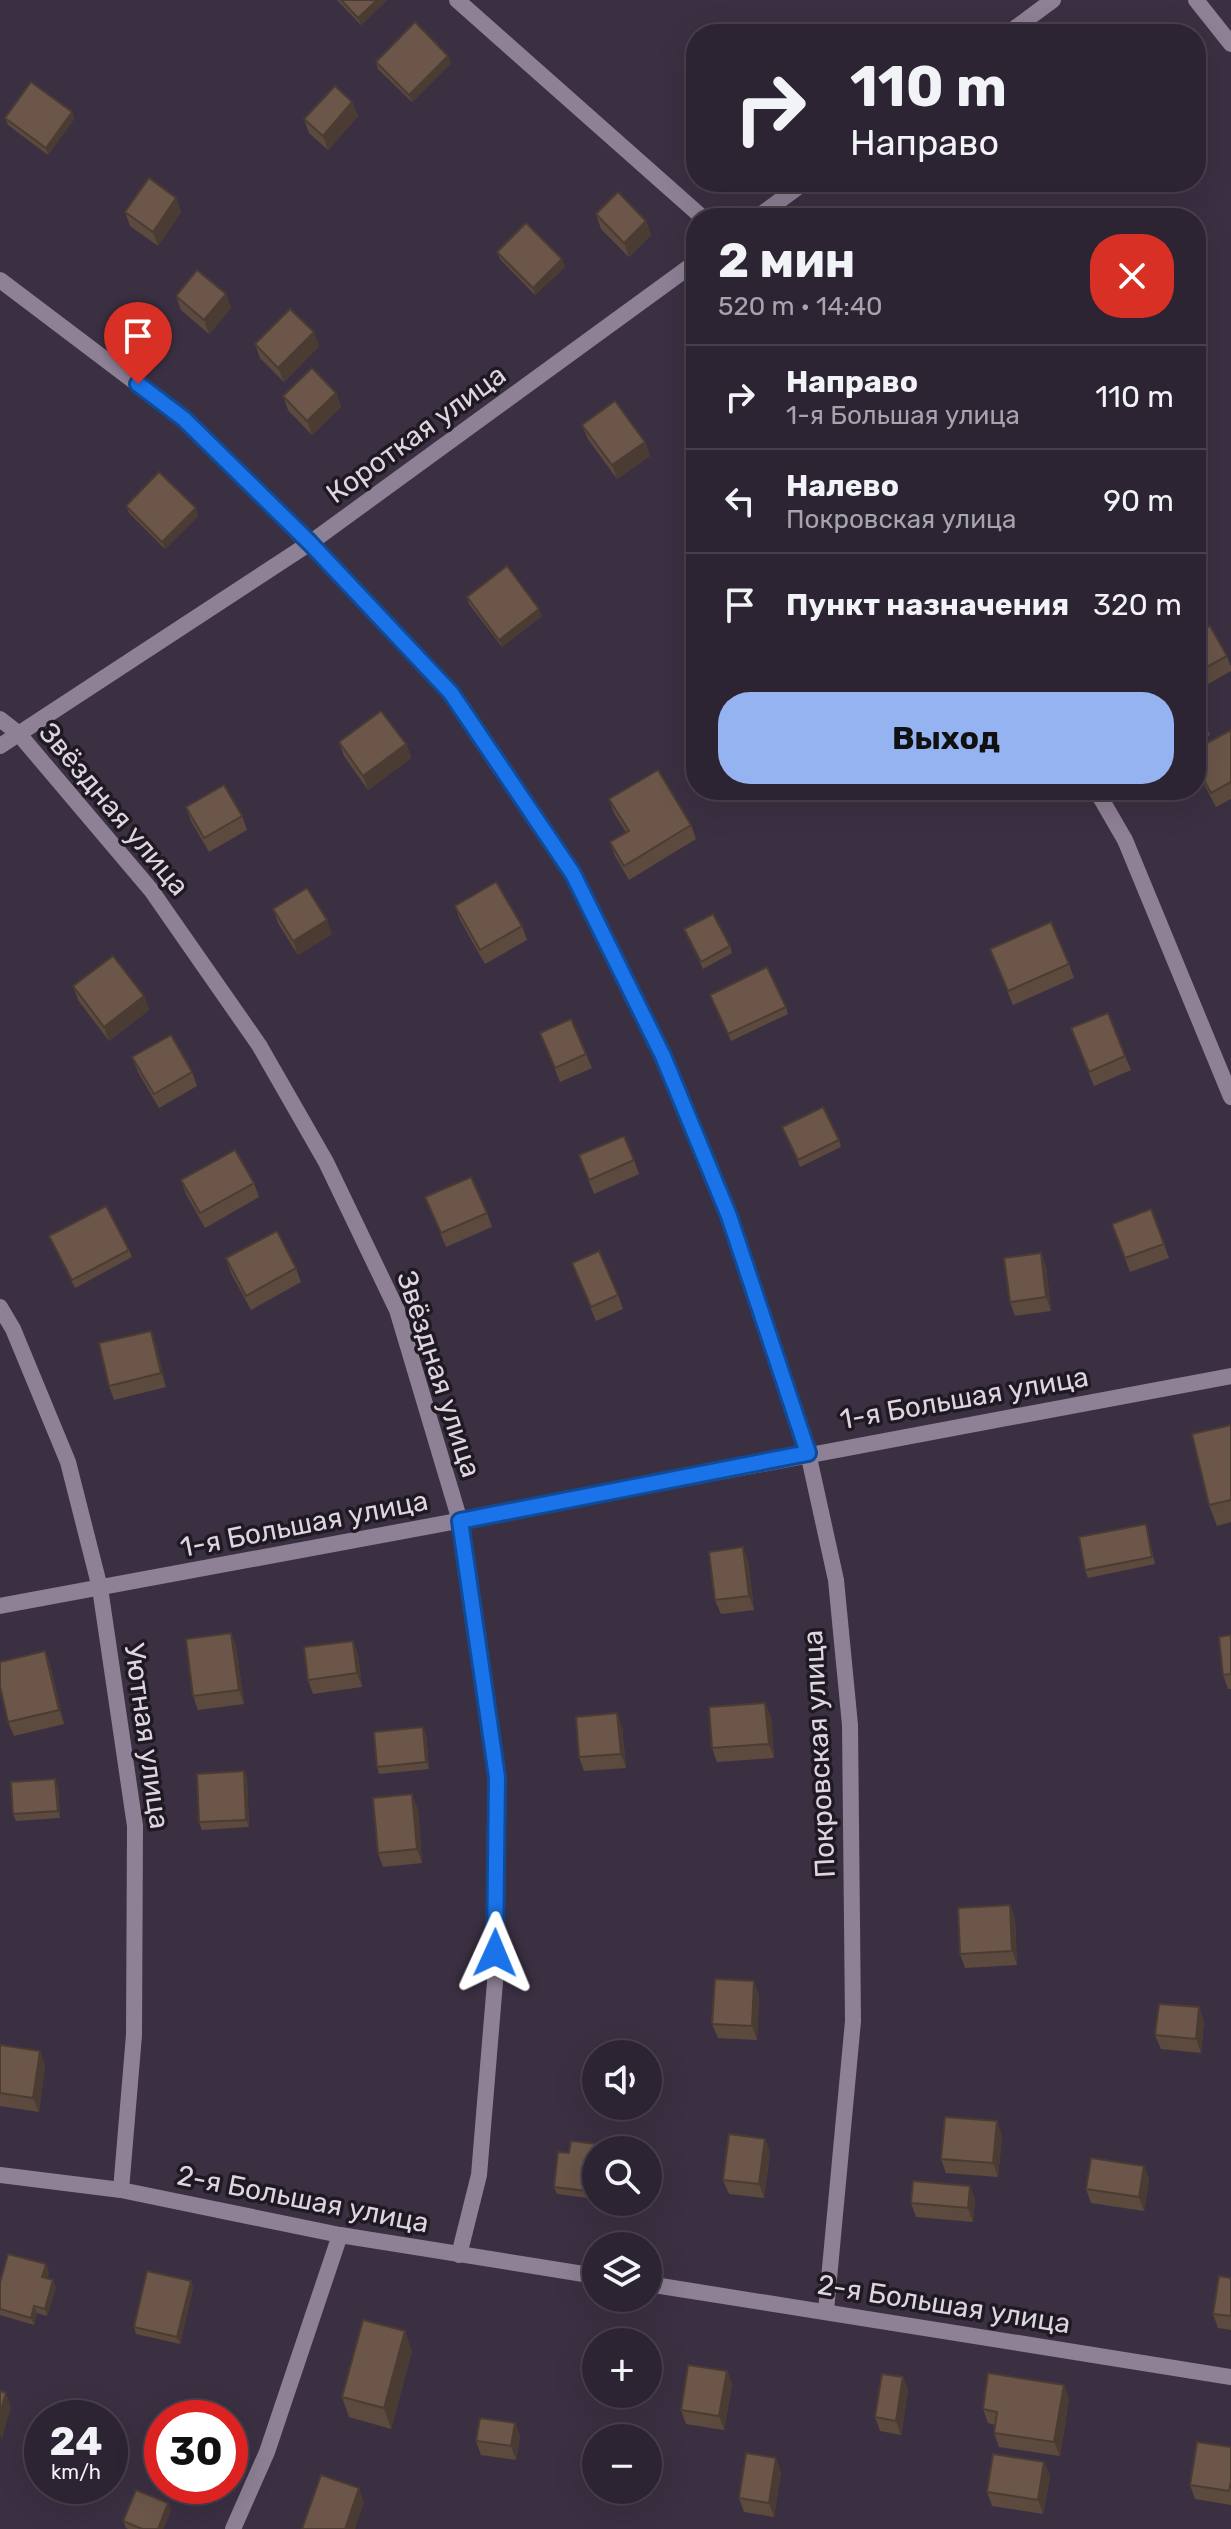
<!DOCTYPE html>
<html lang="ru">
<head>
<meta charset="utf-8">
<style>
  body { margin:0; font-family:Rubik,sans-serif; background:#38303e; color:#f1f3f6; height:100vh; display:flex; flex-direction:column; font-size:30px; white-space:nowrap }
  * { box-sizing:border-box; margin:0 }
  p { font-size:26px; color:#a6a4ac }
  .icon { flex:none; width:44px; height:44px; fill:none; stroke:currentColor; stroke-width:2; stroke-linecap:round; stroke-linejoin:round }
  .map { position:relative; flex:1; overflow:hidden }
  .side { position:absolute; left:686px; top:208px; width:520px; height:592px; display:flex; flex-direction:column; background:#2c2432; border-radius:32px; box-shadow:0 8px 32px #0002,0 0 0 2px #48414d }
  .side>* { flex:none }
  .guide { position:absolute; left:686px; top:24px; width:520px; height:168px; border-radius:32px; box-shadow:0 8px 32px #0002,0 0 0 2px #48414d; background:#2c2432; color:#f1f3f6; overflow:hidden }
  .fabs { position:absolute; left:582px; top:2040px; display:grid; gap:16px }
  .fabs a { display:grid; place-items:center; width:80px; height:80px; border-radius:50%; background:#2c2432; box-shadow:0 8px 32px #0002,0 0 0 2px #48414d; font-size:40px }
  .speed { position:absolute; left:24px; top:2400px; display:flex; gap:16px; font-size:40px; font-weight:700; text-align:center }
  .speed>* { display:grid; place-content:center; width:104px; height:104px; border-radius:50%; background:#2c2432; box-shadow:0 8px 32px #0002,0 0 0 2px #48414d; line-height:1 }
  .speed small { font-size:20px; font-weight:400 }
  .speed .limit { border:12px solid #d22; background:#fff; color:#111 }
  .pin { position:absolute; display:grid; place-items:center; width:68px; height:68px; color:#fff; margin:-82px -34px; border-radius:50% 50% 50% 0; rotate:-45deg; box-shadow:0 0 8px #0007 }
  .pin .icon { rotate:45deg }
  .me { position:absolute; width:88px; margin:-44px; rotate:1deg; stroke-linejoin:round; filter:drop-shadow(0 0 6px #0008) }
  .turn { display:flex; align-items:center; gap:28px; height:168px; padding:0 32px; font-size:36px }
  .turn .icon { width:104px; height:104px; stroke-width:2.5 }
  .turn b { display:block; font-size:56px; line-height:68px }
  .round { display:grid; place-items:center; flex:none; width:84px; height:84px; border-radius:32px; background:#38303e }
  .head { display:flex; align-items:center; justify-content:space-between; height:136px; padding:0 32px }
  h1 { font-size:48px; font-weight:700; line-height:60px }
  .primary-button { display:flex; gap:16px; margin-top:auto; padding:16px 32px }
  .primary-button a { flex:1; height:92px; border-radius:32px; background:#95b2f1; color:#111; font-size:32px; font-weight:700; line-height:92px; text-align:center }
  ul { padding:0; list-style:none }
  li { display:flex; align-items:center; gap:24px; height:104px; padding:0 32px; border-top:2px solid #48414d }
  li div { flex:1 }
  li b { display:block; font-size:30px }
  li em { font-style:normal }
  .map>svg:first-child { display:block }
</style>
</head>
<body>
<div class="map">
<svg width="1231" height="2529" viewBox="0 0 1231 2529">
  <rect width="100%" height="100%" fill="#3b3042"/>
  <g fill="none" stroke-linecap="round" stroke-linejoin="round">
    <g stroke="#8e8095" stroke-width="16">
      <polyline points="457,0 703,218"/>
      <polyline points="1196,0 1231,44"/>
      <polyline points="1007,34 1053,0"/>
      <polyline points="756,218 805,182"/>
      <polyline points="0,280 184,419 310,543 451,693 573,874 663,1056 729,1216 808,1453 836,1580 850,1725 853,2021 826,2311"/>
      <polyline points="0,719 18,733 151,890 259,1045 326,1162 397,1310 460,1521 497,1777 495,1982 479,2175 459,2255"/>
      <polyline points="0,746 310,543 696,262"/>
      <polyline points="1096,790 1125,840 1231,1097"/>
      <polyline points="0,1307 13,1329 68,1462 100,1588 135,1826 134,2035 121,2190"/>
      <path d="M0,1606C411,1532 820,1451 1231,1376"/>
      <polyline points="0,2175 121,2190 340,2235 596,2276"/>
      <polyline points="648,2284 1231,2377"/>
      <polyline points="233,2529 267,2452 340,2235"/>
    </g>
  </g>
  <g fill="#5c4a3f">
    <polygon points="337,0 387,0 361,25"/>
    <polygon points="376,62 451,63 412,102 378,69"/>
    <polygon points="352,102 358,116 328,150 309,133 304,119"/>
    <polygon points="72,112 74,119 48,155 8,125 5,118"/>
    <polygon points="176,198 181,212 158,246 130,226 125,212"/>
    <polygon points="596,214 646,221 651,235 629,257 601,229"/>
    <polygon points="497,252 565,267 535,295 500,259"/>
    <polygon points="226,294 231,308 209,334 181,310 176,296"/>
    <polygon points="255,344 319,346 284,382 260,358"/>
    <polygon points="336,393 341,407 312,435 288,410 283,396"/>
    <polygon points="582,425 645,442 650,456 617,479 588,439"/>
    <polygon points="126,506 198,516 165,549 129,513"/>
    <polygon points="467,597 542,616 502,647 469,604"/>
    <polygon points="1196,634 1227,656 1231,667 1231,671 1201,688 1196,679"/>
    <polygon points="1196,703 1210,735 1196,742"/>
    <polygon points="1231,730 1231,799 1216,807 1196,769 1196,749"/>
    <polygon points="339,742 406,744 411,758 368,790 344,756"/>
    <polygon points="609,799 691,825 696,839 629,880 615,856 610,842 626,832 614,813"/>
    <polygon points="186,807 242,816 247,830 209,852 191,821"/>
    <polygon points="455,906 522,926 527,940 485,964 460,920"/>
    <polygon points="273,909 332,934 298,955 278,923"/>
    <polygon points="684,929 730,946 732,953 703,969"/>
    <polygon points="990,949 1069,964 1074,978 1013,1005"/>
    <polygon points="73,986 144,996 149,1010 109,1041 78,1000"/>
    <polygon points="710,995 786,1007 788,1014 731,1041"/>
    <polygon points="1071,1028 1125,1056 1131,1070 1094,1086"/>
    <polygon points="540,1033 586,1054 592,1068 560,1082"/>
    <polygon points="132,1057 192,1072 197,1086 159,1108 138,1072"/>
    <polygon points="782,1127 839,1140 841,1147 800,1167"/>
    <polygon points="579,1155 634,1160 639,1174 594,1194"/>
    <polygon points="181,1180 254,1183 259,1197 205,1228 186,1194"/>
    <polygon points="425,1197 487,1213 492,1227 446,1247"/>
    <polygon points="1151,1209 1169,1258 1130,1272 1112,1224"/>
    <polygon points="49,1236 129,1250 132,1257 75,1288"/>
    <polygon points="1041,1253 1046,1267 1051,1311 1015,1316 1010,1302"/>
    <polygon points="226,1258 296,1268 301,1282 251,1310 231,1273"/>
    <polygon points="572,1263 618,1295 623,1309 596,1321"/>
    <polygon points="156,1345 166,1387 114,1400 109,1386"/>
    <polygon points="1231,1425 1231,1522 1217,1526 1209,1505"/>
    <polygon points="1146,1524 1155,1564 1088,1578 1085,1570"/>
    <polygon points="748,1561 754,1610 721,1614 715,1600"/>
    <polygon points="231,1633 236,1647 244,1704 198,1710 193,1696"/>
    <polygon points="1231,1635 1231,1689 1228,1689 1223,1675"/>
    <polygon points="353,1641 358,1655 362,1687 313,1694 308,1680"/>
    <polygon points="45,1651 50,1665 64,1724 14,1736 8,1722"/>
    <polygon points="771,1717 774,1758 717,1762 712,1748"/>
    <polygon points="622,1727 626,1768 584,1771 579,1757"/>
    <polygon points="426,1734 429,1769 379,1774 377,1767"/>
    <polygon points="244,1771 247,1778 249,1827 202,1830 199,1822"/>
    <polygon points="58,1786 60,1818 16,1821 13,1814"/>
    <polygon points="418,1809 422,1863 383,1867 378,1853"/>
    <polygon points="1010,1905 1015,1919 1017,1965 965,1968 960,1954"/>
    <polygon points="759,1995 757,2040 718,2038 712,2024"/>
    <polygon points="1199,2007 1204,2021 1201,2053 1161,2049 1155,2035"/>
    <polygon points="0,2045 45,2065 39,2112 0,2106"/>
    <polygon points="1002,2135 998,2177 946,2173 941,2159"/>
    <polygon points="765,2139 770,2153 764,2198 729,2194 723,2180"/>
    <polygon points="596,2150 596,2199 557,2194 554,2187 569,2153"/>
    <polygon points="1144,2166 1149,2180 1144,2211 1091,2203 1086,2189"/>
    <polygon points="970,2186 975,2200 973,2222 916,2217 911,2203"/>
    <polygon points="49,2272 47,2278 56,2287 47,2316 37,2313 34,2325 0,2315 0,2283"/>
    <polygon points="1231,2278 1231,2330 1218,2328 1213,2314"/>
    <polygon points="191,2281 193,2289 180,2344 136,2334 134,2327"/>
    <polygon points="412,2351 391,2429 349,2417 342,2397"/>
    <polygon points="727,2371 732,2385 724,2430 686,2424 681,2410"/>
    <polygon points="903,2377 908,2391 901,2435 880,2431 875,2417"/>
    <polygon points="1069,2399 1060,2456 999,2447 994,2433 995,2425 988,2423 983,2409"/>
    <polygon points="515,2423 520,2437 516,2460 481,2455 476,2441"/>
    <polygon points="1231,2447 1231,2505 1195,2499 1190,2485"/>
    <polygon points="1044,2462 1050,2476 1043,2514 992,2506 987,2492"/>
    <polygon points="781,2472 774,2517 744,2512 739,2498"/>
    <polygon points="171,2510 163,2529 128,2529 126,2528 123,2521"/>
  </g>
  <g fill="#4b3c33">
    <polygon points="377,0 387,0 361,25 358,18"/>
    <polygon points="448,56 451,63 412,102 409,95"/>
    <polygon points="352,102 358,116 328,150 323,136"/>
    <polygon points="72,112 74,119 48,155 46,148"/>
    <polygon points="176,198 181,212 158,246 153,232"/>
    <polygon points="646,221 651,235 629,257 624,243"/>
    <polygon points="562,259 565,267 535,295 533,288"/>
    <polygon points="226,294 231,308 209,334 204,320"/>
    <polygon points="314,332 319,346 284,382 278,368"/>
    <polygon points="336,393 341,407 312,435 307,421"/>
    <polygon points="645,442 650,456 617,479 612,465"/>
    <polygon points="196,508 198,516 165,549 162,542"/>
    <polygon points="539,609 542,616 502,647 499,640"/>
    <polygon points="406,744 411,758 368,790 363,776"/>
    <polygon points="327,920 332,934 298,955 293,941"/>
    <polygon points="144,996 149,1010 109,1041 104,1027"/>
    <polygon points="1041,1253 1046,1267 1051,1311 1046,1297"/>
    <polygon points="151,1331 156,1345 166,1387 161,1373"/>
    <polygon points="743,1547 748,1561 754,1610 749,1596"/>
    <polygon points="231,1633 236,1647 244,1704 239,1690"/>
    <polygon points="353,1641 358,1655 362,1687 357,1673"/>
    <polygon points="45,1651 50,1665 64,1724 59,1710"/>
    <polygon points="765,1703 771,1717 774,1758 769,1744"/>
    <polygon points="617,1713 622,1727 626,1768 621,1754"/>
    <polygon points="423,1727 426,1734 429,1769 426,1762"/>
    <polygon points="244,1771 247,1778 249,1827 246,1820"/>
    <polygon points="55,1779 58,1786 60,1818 58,1811"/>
    <polygon points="412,1794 418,1809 422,1863 417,1849"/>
    <polygon points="1010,1905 1015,1919 1017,1965 1012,1951"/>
    <polygon points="754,1981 759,1995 757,2040 752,2026"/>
    <polygon points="1199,2007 1204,2021 1201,2053 1196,2039"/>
    <polygon points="40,2051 45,2065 39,2112 33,2098"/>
    <polygon points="997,2121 1002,2135 998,2177 993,2163"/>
    <polygon points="765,2139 770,2153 764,2198 759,2184"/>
    <polygon points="1144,2166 1149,2180 1144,2211 1139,2197"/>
    <polygon points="970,2186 975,2200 973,2222 968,2208"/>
    <polygon points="46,2264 49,2272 45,2284 42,2277"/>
    <polygon points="53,2280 56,2287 47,2316 45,2309"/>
    <polygon points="191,2281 193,2289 180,2344 177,2337"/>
    <polygon points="34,2306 37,2313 34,2325 31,2318"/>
    <polygon points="405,2331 412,2351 391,2429 384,2408"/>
    <polygon points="727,2371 732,2385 724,2430 719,2416"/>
    <polygon points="903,2377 908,2391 901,2435 896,2421"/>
    <polygon points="1064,2385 1069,2399 1060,2456 1054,2442"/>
    <polygon points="6,2393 11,2407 2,2439 0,2435 0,2413"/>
    <polygon points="515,2423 520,2437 516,2460 511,2446"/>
    <polygon points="776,2458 781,2472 774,2517 769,2503"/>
    <polygon points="1044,2462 1050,2476 1043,2514 1038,2500"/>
    <polygon points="359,2488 364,2502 355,2529 345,2529"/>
    <polygon points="168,2503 171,2510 163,2529 158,2529"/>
  </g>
  <g fill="#6b5649" stroke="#4b3c33" stroke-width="2">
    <polygon points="341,0 377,0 358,18"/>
    <polygon points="415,22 448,56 409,95 376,62"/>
    <polygon points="31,82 72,112 46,148 5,118"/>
    <polygon points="335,86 352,102 323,136 304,119"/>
    <polygon points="149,178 176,198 153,232 125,212"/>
    <polygon points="618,192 646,221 624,243 596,214"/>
    <polygon points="526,223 562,259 533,288 497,252"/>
    <polygon points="197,270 226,294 204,320 176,296"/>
    <polygon points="290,309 314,332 278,368 255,344"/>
    <polygon points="312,368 336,393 307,421 283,396"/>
    <polygon points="615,401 645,442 612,465 582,425"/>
    <polygon points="159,472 196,508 162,542 126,506"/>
    <polygon points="507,566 539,609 499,640 467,597"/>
    <polygon points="1210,626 1227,656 1196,673 1196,634"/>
    <polygon points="1196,703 1205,721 1196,725"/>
    <polygon points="381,711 406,744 363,776 339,742"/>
    <polygon points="1231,730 1231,782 1211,793 1196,765 1196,749"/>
    <polygon points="658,770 691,825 624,866 610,842 629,831 609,799"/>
    <polygon points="224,785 242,816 204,838 186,807"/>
    <polygon points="496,882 522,926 480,950 455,906"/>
    <polygon points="307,888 327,920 293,941 273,909"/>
    <polygon points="713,914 730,946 701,962 684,929"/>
    <polygon points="1051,922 1069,964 1008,991 990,949"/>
    <polygon points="113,956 144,996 104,1027 73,986"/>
    <polygon points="767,967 786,1007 728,1034 710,995"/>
    <polygon points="1108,1013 1125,1056 1089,1072 1071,1028"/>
    <polygon points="571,1019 586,1054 555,1068 540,1033"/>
    <polygon points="171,1035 192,1072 154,1094 132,1057"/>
    <polygon points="823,1107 839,1140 798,1160 782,1127"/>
    <polygon points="624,1136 634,1160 589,1180 579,1155"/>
    <polygon points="235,1150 254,1183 200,1213 181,1180"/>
    <polygon points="471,1177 487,1213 441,1233 425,1197"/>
    <polygon points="106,1206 129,1250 72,1280 49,1236"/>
    <polygon points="1151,1209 1164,1244 1125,1258 1112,1224"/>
    <polygon points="277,1231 296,1268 246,1296 226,1258"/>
    <polygon points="599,1251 618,1295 591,1307 572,1263"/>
    <polygon points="1041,1253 1046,1297 1010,1302 1004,1258"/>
    <polygon points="151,1331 161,1373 109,1386 99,1343"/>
    <polygon points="1231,1425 1231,1500 1209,1505 1192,1434"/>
    <polygon points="1146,1524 1152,1557 1085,1570 1079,1537"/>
    <polygon points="743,1547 749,1596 715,1600 709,1552"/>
    <polygon points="231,1633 239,1690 193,1696 186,1639"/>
    <polygon points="1231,1635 1231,1674 1223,1675 1219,1637"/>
    <polygon points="353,1641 357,1673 308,1680 304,1647"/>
    <polygon points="45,1651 59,1710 8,1722 0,1686 0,1662"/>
    <polygon points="765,1703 769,1744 712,1748 709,1707"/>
    <polygon points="617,1713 621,1754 579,1757 576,1717"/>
    <polygon points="423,1727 426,1762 377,1767 374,1732"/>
    <polygon points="244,1771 246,1820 199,1822 197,1774"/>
    <polygon points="55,1779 58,1811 13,1814 11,1782"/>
    <polygon points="412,1794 417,1849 378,1853 373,1798"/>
    <polygon points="1010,1905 1012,1951 960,1954 958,1908"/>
    <polygon points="715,1979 754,1981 752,2026 712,2024"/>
    <polygon points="1159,2004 1199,2007 1196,2039 1155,2035"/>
    <polygon points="0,2045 40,2051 33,2098 0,2093"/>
    <polygon points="945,2117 997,2121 993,2163 941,2159"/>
    <polygon points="729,2134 765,2139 759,2184 723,2180"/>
    <polygon points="571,2141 605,2145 604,2150 596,2150 596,2192 554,2187 558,2152 569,2153"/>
    <polygon points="1091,2158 1144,2166 1139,2197 1086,2189"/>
    <polygon points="913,2181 970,2186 968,2208 911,2203"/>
    <polygon points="8,2254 46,2264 42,2277 53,2280 45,2309 34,2306 31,2318 0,2309 0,2283"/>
    <polygon points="147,2271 191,2281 177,2337 134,2327"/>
    <polygon points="1219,2276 1231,2278 1231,2316 1213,2314"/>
    <polygon points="363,2320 405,2331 384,2408 342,2397"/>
    <polygon points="688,2365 727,2371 719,2416 681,2410"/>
    <polygon points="988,2373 1064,2385 1054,2442 994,2433 997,2412 983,2409"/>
    <polygon points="882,2374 903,2377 896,2421 875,2417"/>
    <polygon points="0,2391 6,2393 0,2413"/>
    <polygon points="480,2418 515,2423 511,2446 476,2441"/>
    <polygon points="1197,2442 1231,2447 1231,2481 1229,2491 1190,2485"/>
    <polygon points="746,2453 776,2458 769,2503 739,2498"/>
    <polygon points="993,2454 1044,2462 1038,2500 987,2492"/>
    <polygon points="321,2475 359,2488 345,2529 302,2529"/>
    <polygon points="136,2490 168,2503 158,2529 142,2529 123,2521"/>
  </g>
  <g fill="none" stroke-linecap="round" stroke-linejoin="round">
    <defs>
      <polyline id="route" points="138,384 184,419 310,543 451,693 573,874 663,1056 729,1216 808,1453 460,1521 497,1777 495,1953"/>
    </defs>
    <use href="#route" stroke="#114b97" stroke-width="20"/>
    <use href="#route" stroke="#1a73e8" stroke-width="14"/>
  </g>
  <g text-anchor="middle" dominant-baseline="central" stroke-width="7" stroke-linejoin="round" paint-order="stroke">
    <g font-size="28" fill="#ddd5e1" stroke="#1f1a22">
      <text transform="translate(416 434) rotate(-36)">Короткая улица</text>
      <text transform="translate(114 809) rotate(50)">Звёздная улица</text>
      <text transform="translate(439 1374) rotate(72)">Звёздная улица</text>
      <text transform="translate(964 1398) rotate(-10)">1-я Большая улица</text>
      <text transform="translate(304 1524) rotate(-11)">1-я Большая улица</text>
      <text transform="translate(147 1736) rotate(82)">Уютная улица</text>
      <text transform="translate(819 1754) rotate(-93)">Покровская улица</text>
      <text transform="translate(303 2199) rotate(11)">2-я Большая улица</text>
      <text transform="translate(944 2304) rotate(9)">2-я Большая улица</text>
    </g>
  </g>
</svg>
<div class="fabs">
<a><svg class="icon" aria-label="sound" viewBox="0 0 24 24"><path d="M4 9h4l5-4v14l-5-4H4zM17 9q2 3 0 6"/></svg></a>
<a><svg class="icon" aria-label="search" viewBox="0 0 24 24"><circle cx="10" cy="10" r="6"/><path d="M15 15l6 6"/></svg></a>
<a><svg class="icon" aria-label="layers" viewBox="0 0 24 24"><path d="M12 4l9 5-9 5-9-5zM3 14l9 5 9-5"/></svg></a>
<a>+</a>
<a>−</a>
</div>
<div class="speed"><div>24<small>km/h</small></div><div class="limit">30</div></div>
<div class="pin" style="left:138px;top:384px;background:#d93025"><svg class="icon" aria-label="arrive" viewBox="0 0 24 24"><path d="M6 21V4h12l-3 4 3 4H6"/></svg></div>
<svg class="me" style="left:495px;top:1953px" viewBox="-20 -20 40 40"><path d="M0-17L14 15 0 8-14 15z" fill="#1a73e8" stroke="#fff" stroke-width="4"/></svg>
<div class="guide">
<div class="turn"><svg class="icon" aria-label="right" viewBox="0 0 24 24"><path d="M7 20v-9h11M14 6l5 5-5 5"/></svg><div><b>110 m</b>Направо</div></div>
</div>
<section class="side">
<div class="head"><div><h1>2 мин</h1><p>520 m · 14:40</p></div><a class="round" style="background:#d93025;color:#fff"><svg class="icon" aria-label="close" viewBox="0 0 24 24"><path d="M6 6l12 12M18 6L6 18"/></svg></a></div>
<ul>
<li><svg class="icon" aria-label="right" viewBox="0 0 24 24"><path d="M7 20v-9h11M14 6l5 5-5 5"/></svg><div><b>Направо</b><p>1-я Большая улица</p></div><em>110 m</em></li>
<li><svg class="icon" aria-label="left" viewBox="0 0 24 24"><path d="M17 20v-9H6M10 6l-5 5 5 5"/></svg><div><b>Налево</b><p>Покровская улица</p></div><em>90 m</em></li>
<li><svg class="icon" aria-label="arrive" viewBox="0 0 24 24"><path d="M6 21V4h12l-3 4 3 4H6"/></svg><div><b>Пункт назначения</b></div><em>320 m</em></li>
</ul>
<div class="primary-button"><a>Выход</a></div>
</section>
</div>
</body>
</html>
